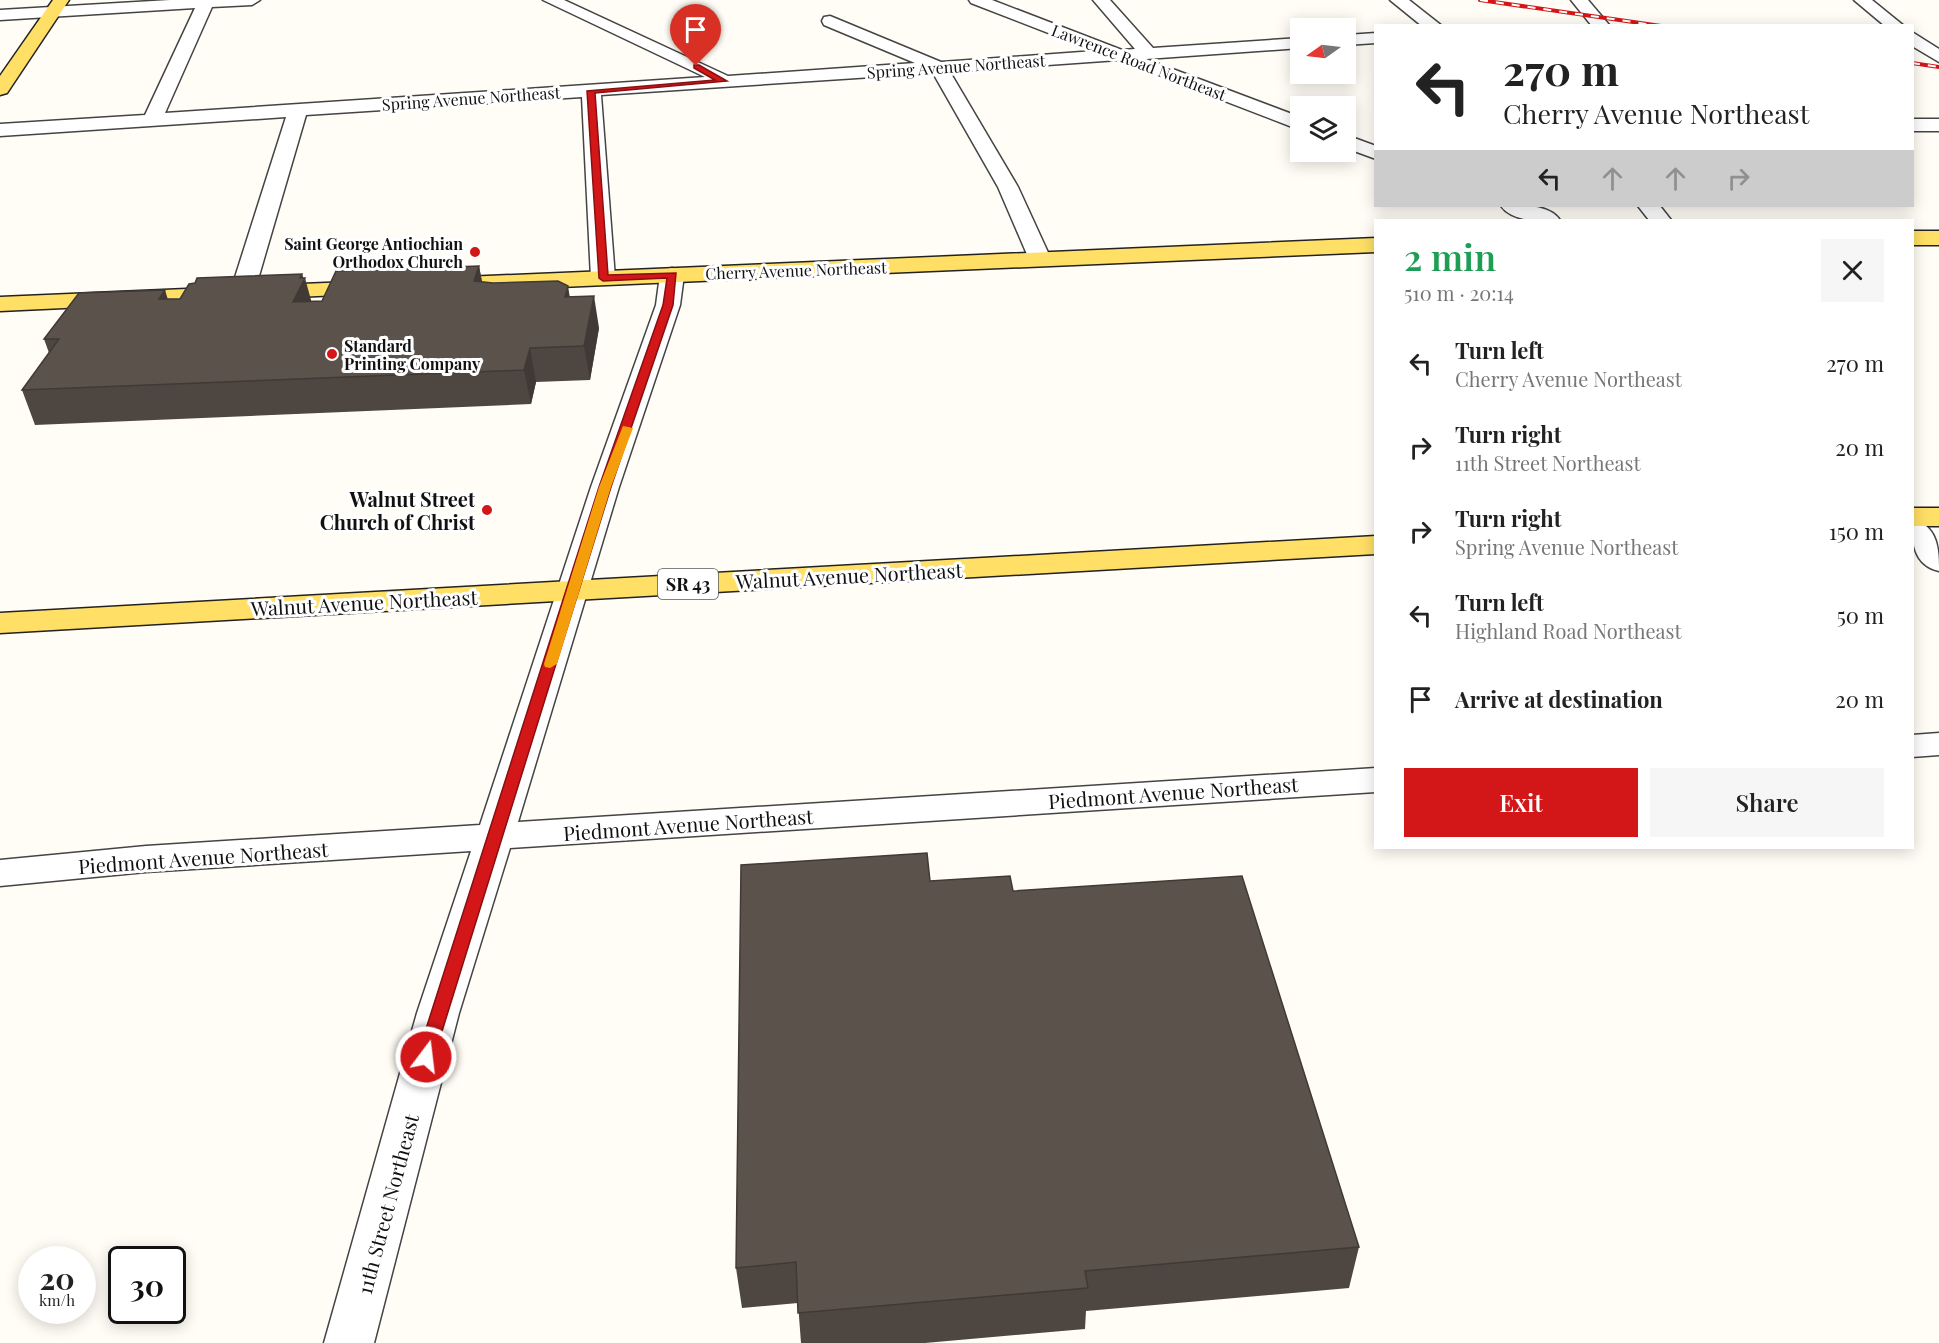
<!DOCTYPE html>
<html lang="en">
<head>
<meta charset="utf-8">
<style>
  body { margin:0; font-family:"Playfair Display",serif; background:#f6f6f6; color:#222; height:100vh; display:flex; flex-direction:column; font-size:22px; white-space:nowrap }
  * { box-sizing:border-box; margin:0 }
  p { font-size:20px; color:#767676 }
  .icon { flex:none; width:33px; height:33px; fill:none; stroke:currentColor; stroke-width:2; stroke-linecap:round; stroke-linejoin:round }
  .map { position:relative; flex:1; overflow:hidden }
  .drawer { position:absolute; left:1374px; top:219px; width:540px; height:630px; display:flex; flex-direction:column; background:#fff; border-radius:0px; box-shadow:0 3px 15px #0003 }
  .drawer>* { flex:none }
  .hud { position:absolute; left:1374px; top:24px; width:540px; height:183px; border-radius:0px; box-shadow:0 3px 15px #0003; background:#fff; color:#222; overflow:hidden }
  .needle { width:39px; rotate:256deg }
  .controls { position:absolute; left:1290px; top:18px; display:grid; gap:12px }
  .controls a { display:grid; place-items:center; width:66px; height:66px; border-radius:0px; background:#fff; box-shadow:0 3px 15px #0003; font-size:30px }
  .speed { position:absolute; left:18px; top:1246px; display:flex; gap:12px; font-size:30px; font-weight:700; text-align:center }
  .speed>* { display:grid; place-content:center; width:78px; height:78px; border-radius:50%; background:#fff; box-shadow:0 3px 15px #0003; line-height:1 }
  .speed small { font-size:15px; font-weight:400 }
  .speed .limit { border:3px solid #111; border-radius:9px; background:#fff; color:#111 }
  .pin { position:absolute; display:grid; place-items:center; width:51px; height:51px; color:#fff; margin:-62px -26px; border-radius:50% 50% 50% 0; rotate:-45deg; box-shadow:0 0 6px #0007 }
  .pin .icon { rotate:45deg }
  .me { position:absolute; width:66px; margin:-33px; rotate:15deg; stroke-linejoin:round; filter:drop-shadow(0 0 4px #0008) }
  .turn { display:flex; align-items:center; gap:21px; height:126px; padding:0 30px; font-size:27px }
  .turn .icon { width:78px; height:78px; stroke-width:2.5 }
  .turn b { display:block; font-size:42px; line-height:51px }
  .lanes { display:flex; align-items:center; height:57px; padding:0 30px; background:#0003; justify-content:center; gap:30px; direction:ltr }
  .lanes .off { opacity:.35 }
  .round { display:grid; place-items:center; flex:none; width:63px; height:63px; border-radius:0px; background:#f6f6f6 }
  .summary { display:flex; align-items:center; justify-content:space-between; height:102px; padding:0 30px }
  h1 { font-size:36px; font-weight:600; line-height:45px; color:#1e9e55 }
  .action { display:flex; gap:12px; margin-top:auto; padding:12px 30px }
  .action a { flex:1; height:69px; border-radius:0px; background:#d31719; color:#fff; font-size:24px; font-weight:600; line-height:69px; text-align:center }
  .action a+a { background:#f6f6f6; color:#222 }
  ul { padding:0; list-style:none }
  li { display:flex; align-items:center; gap:18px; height:84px; padding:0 30px }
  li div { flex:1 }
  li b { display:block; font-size:22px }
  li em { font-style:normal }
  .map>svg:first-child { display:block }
</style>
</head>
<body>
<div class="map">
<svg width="1939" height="1343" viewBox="0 0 1939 1343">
  <rect width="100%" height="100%" fill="#fffdf5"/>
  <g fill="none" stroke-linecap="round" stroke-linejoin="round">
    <defs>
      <g id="minor">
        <polygon points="170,0 260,0 252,5 212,7 165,113 705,77 543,0 564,0 728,76 915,63 824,25 822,21 824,17 830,16 941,62 1095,51 971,3 969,0 992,0 1122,50 1135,49 1093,0 1110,0 1153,48 1300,38 1300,48 1146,59 1300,117 1300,130 1118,60 950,72 1018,187 1051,259 1048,264 1032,264 1029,259 998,187 933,73 601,95 615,278 611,283 595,283 591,278 582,97 306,115 254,293 250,298 234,298 230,293 286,117 0,136 0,124 145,115 195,8 0,20 0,10"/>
        <polygon points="1390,0 1409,0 1442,26 1422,26"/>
        <polygon points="1571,0 1588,0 1610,26 1592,26"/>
        <polygon points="1854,0 1872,0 1904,26 1885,26"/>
        <polygon points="1912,32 1939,49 1939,62 1912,46"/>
        <polygon points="1376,33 1376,43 1346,45 1346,35"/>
        <rect x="1912" y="119" width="27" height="12"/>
        <polygon points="1346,135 1376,146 1376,159 1346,148"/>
        <path d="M1501,206C1518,204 1549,204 1560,220C1543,222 1512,222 1501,206Z"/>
        <polygon points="1638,206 1660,206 1671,220 1649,220"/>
        <polygon points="672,268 680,270 684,275 680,305 619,487 518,822 1376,768 1376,792 510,848 459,1013 374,1343 324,1343 417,1013 471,851 146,872 0,886 0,860 146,846 480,825 591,487 656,305 660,275 664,270"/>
        <path d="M1912,519C1938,526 1939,549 1939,571C1913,565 1912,542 1912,519Z"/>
        <polygon points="1939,733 1939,755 1912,757 1912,735"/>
      </g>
      <g id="major">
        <polygon points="53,0 69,0 7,93 0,95 0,76"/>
        <rect x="1912" y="231" width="27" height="14"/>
        <polygon points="1376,238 1376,252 442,292 434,290 430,285 434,280 442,278"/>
        <polygon points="373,281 381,283 385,288 381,293 0,311 0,297"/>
        <rect x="1912" y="508" width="27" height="18"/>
        <polygon points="1376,536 1376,554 0,633 0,613"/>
      </g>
    </defs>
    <use href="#minor" stroke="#444" stroke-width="3"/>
    <use href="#major" stroke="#222" stroke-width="3"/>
    <use href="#minor" fill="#fff" fill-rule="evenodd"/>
    <use href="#major" fill="#ffdf65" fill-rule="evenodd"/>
    <defs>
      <g id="rail">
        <polyline points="1480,0 1661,26"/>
        <polyline points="1912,63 1939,67"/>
      </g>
    </defs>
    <use href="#rail" stroke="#d31719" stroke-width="4"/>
    <use href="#rail" stroke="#fff" stroke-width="2" stroke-dasharray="8" stroke-linecap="butt"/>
  </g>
  <g fill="#4e4741">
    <polygon points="479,266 482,282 570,297 599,328 590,380 536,382 531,404 35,425 22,390 49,353 44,339 168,299 180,299 302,274 311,302 322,301"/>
    <polygon points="930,881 1013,891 1359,1247 1349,1288 1086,1311 1085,1329 925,1343 801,1343 798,1303 742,1308 736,1268"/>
  </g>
  <g fill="#403935">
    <polygon points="479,266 485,298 474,281"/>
    <polygon points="302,274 304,281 305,278 314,311 293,302"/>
    <polygon points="568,286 573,318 565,297"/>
    <polygon points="165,290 175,323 159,299"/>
    <polygon points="594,296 599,328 590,380 584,346"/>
    <polygon points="530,348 536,382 531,404 524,370"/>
  </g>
  <g fill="#5b524c" stroke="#403935" stroke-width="1.5">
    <polygon points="479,266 474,281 493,283 558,281 568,286 565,297 594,296 584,346 530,348 524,370 22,390 59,339 44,339 79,293 165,290 159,299 180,299 189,284 195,283 197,278 302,274 300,278 305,278 293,302 322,301 336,271"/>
    <polygon points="927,853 930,881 1010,876 1013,891 1242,876 1359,1247 1085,1271 1088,1288 798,1313 796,1262 736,1268 741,865"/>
  </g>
  <polygon fill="#d31719" stroke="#890f10" stroke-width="1.5" points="694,65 699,65 727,81 595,93 608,275 676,273 673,305 611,487 434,1057 432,1062 419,1062 417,1057 599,487 663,305 667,278 603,281 599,278 587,91 715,80 694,68"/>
  <polygon fill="#f59e0b" points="623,426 633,428 611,487 557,664 550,668 545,667 544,664 599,487"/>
  <g fill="#d31719" stroke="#fff" stroke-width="2">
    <circle cx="475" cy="252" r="6"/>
    <circle cx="332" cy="354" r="6"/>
    <circle cx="487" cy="510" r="6"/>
  </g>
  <g text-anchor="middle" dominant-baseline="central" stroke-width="6" stroke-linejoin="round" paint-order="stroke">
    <g font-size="16" fill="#111" stroke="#fff">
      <text transform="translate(1139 62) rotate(21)">Lawrence Road Northeast</text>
      <text transform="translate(956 66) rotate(-4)">Spring Avenue Northeast</text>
      <text transform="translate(471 98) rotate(-4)">Spring Avenue Northeast</text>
      <text transform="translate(796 270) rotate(-2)">Cherry Avenue Northeast</text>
    </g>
    <g font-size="16" font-weight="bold" fill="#111" stroke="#fff" text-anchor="end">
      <text x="463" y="243">Saint George Antiochian<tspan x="463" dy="18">Orthodox Church</tspan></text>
      <text x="344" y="345" text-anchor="start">Standard<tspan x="344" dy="18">Printing Company</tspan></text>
    </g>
    <rect fill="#fff" stroke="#585858" stroke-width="1.5" x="658" y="569" width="60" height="30" rx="4.5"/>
    <g font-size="18" font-weight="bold" fill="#111">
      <text x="688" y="584">SR 43</text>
    </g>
    <g font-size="20" font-weight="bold" fill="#111" stroke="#fff" text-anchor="end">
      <text x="475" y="498">Walnut Street<tspan x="475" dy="23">Church of Christ</tspan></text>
    </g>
    <g font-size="20" fill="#111" stroke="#fff">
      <text transform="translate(849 575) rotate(-3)">Walnut Avenue Northeast</text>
      <text transform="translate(364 602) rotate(-3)">Walnut Avenue Northeast</text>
      <text transform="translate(1173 792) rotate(-4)">Piedmont Avenue Northeast</text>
      <text transform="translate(688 824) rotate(-4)">Piedmont Avenue Northeast</text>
      <text transform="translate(203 857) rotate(-4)">Piedmont Avenue Northeast</text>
      <text transform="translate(387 1204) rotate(-75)">11th Street Northeast</text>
    </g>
  </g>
</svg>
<div class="controls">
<a><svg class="needle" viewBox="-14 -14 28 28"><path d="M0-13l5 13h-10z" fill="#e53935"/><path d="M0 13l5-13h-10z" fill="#767676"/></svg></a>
<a><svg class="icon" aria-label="layers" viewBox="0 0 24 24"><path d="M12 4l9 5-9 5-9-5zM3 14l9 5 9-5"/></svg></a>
</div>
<div class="speed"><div>20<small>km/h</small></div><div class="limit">30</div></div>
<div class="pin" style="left:696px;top:66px;background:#d93025"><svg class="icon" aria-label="arrive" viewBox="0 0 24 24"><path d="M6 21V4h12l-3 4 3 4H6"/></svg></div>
<svg class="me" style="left:426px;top:1057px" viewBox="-20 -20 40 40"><circle r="17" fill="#d31719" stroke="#fff" stroke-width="3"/><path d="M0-11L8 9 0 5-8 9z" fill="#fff"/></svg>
<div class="hud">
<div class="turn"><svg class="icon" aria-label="left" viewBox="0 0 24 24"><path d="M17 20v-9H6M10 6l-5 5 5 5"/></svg><div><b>270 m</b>Cherry Avenue Northeast</div></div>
<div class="lanes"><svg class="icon" aria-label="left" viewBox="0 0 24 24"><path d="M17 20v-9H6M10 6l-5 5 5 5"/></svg><svg class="icon off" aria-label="ahead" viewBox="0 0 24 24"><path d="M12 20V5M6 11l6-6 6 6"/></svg><svg class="icon off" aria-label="ahead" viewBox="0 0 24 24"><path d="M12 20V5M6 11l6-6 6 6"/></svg><svg class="icon off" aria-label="right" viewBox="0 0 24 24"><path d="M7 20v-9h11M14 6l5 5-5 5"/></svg></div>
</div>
<section class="drawer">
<div class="summary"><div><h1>2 min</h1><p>510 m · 20:14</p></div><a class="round"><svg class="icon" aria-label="close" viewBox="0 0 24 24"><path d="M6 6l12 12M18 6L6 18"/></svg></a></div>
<ul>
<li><svg class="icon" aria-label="left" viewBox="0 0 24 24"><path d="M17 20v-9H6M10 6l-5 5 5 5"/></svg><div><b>Turn left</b><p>Cherry Avenue Northeast</p></div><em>270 m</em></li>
<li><svg class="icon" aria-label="right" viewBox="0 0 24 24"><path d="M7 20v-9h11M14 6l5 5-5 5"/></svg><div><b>Turn right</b><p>11th Street Northeast</p></div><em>20 m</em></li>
<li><svg class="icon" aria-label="right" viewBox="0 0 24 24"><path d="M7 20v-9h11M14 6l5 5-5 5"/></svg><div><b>Turn right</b><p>Spring Avenue Northeast</p></div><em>150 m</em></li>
<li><svg class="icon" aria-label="left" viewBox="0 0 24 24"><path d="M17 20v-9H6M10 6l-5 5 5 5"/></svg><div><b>Turn left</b><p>Highland Road Northeast</p></div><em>50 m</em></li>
<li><svg class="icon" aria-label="arrive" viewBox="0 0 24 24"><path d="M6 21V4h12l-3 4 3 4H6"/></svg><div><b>Arrive at destination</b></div><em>20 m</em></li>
</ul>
<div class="action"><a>Exit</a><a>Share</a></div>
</section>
</div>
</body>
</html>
